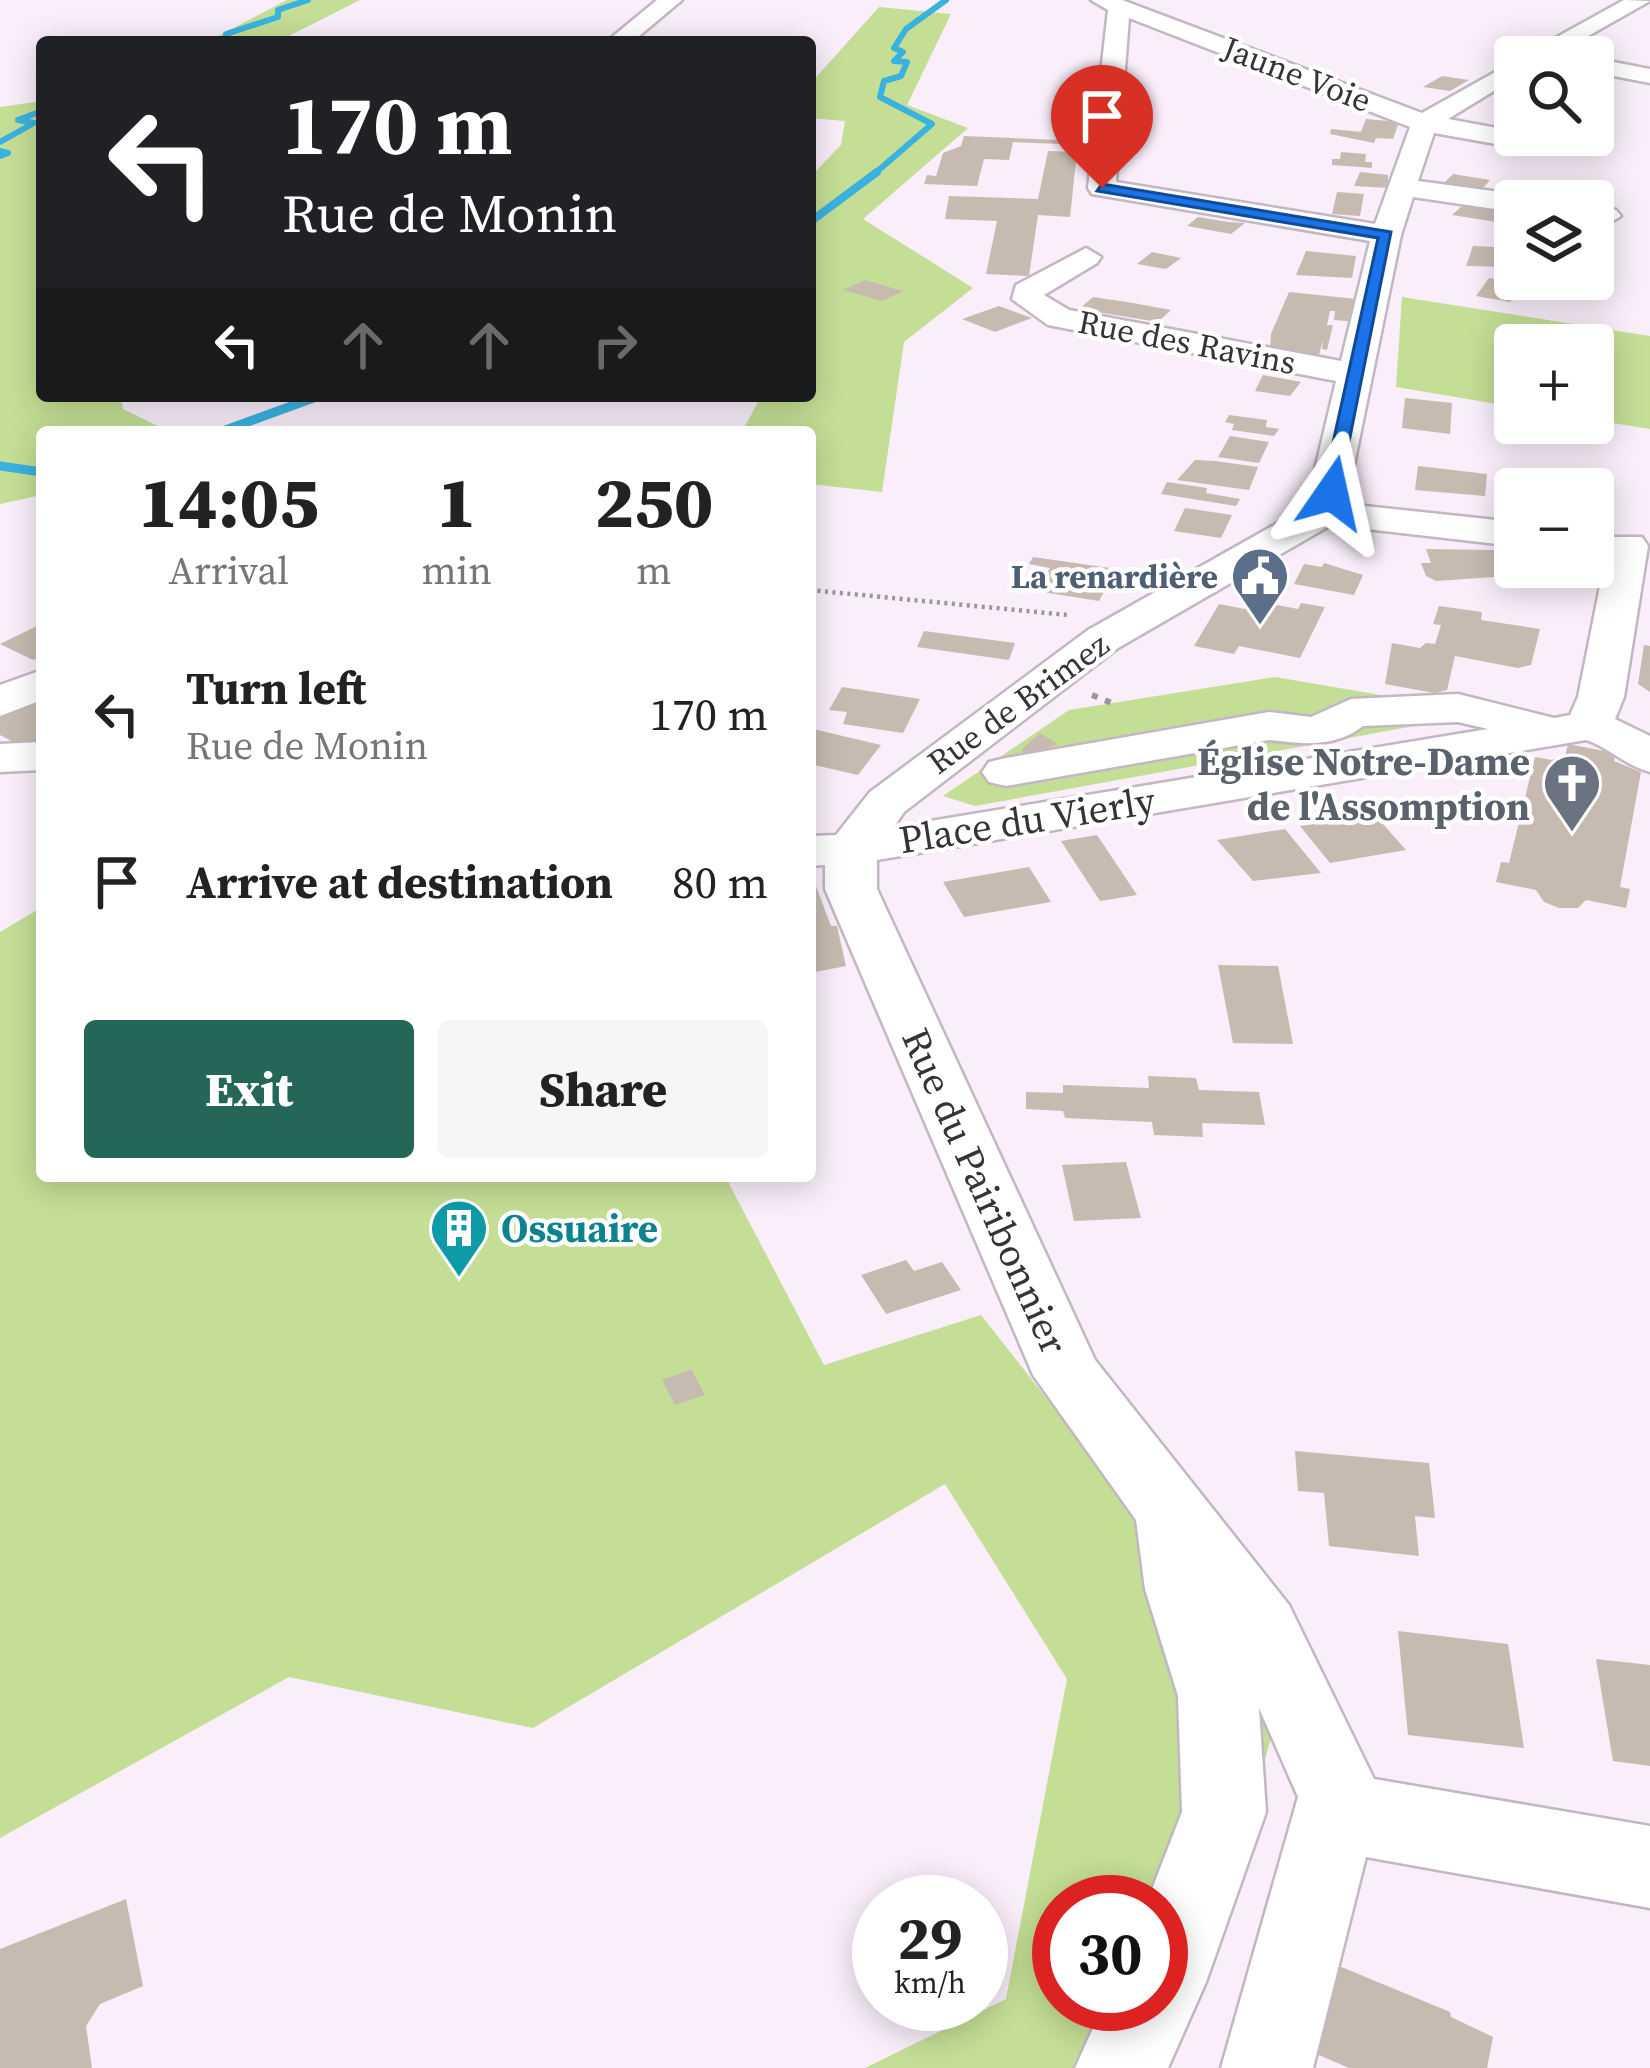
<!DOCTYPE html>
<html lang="en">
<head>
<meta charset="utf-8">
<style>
  body { margin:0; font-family:"Source Serif 4",serif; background:#f6f6f6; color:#222; height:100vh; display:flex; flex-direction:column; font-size:45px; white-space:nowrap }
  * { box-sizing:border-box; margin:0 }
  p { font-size:39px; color:#767676 }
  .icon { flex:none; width:66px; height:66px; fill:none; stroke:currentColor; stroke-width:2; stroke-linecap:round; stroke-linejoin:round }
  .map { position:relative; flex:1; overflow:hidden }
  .panel { position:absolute; left:36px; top:426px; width:780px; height:756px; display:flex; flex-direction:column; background:#fff; border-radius:12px; box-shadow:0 6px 30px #0003 }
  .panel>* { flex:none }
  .banner { position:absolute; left:36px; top:36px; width:780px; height:366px; border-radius:12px; box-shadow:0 6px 30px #0003; background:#202124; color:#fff; overflow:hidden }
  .buttons { position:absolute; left:1494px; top:36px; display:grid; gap:24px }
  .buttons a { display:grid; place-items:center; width:120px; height:120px; border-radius:12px; background:#fff; box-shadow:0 6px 30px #0003; font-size:60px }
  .speed { position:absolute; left:852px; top:1875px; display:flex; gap:24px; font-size:60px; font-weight:700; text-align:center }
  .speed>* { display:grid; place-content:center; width:156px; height:156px; border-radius:50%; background:#fff; box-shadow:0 6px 30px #0003; line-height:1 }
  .speed small { font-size:30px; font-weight:400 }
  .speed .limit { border:18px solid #d22; background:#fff; color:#111 }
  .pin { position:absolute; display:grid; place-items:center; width:102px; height:102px; color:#fff; margin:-123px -51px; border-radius:50% 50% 50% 0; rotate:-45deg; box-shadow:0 0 12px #0007 }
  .pin .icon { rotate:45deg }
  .me { position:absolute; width:132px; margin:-66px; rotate:11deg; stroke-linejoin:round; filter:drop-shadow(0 0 9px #0008) }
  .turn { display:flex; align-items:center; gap:42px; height:252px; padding:0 48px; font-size:54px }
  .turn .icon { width:156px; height:156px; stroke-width:2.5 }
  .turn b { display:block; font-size:84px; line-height:102px }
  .lanes { display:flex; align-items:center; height:114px; padding:0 48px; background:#0003; justify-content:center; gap:60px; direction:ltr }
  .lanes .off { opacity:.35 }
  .eta { display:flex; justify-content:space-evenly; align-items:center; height:204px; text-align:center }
  .eta b { font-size:72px; font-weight:800; line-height:84px }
  .action { display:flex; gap:24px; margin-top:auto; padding:24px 48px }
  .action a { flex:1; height:138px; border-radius:12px; background:#246758; color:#fff; font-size:48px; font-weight:800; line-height:138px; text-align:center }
  .action a+a { background:#f6f6f6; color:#222 }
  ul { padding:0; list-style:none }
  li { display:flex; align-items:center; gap:36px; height:168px; padding:0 48px }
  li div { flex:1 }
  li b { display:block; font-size:45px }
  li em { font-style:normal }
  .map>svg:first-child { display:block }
</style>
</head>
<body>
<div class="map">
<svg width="1650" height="2068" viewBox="0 0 1650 2068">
  <rect width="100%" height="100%" fill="#f9eefa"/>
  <g fill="#c4de95" fill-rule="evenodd">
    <polygon points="287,0 360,0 277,42 207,42"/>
    <polygon points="879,7 951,14 907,105 968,128 863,219 973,288 904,342 882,492 810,484 810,432 742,432 761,396 810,396 810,177 841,145 845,121 810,118 810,84"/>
    <polygon points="42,101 42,396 121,396 123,409 170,432 42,432 42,495 0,504 0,107"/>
    <polygon points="1402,297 1650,336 1650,429 1593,420 1593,345 1515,345 1515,407 1396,387"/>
    <polygon points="1275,677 1486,713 975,806 943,796 1069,710"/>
    <path d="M42,907V1176H725L824,1365L981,1315L1282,1698L1219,1927L1164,2068H865L1006,1999L1067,1679L945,1484L533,1728L289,1677L0,1838V932ZM1059,1902H1161V2004H1059Z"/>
  </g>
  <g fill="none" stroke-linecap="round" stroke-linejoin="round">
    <g stroke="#3ab2df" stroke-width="6">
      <polyline points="226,42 226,34 278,17 278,10 308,0"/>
      <polyline points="0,142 34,123 18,120 42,111"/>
      <polyline points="0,151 8,153 0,156"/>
      <polyline points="873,175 932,124 880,97 884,81 901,76 907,62 894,61 903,52 894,48 906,29 946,0"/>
    </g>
    <polyline stroke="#3ab2df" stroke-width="8" points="810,222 877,172"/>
    <g stroke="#3ab2df" stroke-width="9">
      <polyline points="220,432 319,396"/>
      <polyline points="0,466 42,472"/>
    </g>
  </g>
  <g fill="#c7bbb1">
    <polygon points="1442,76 1469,80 1450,91 1423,87"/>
    <polygon points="1366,119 1399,122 1393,139 1376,138 1374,143 1330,134 1331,129 1361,132"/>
    <polygon points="964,136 1060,140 1061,136 1085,137 1084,145 1013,142 1009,160 984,159 977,186 924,184 927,175 936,176 943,153 961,146"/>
    <polygon points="1048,151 1077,152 1070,217 1038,215 1029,276 986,274 997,221 945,219 949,196 1038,199"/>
    <polygon points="1341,152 1366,154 1365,162 1372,162 1372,168 1332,165 1332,159 1340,159"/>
    <polygon points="1360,172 1388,175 1388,188 1354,186"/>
    <polygon points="1453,174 1490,180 1480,191 1441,186"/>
    <polygon points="1337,192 1364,194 1360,216 1332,214"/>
    <polygon points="1462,206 1515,215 1515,225 1452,215"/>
    <polygon points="1198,217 1228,222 1245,223 1231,234 1187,226"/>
    <polygon points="1473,246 1513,248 1515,267 1466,266"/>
    <polygon points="1306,251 1356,256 1352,278 1296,275"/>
    <polygon points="1152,252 1181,258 1166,269 1137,264"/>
    <polygon points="1489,278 1523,283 1510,302 1476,296"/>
    <polygon points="865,280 903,291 882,301 843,290"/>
    <polygon points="1289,292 1366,300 1358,322 1334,320 1335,311 1330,311 1327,325 1333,325 1327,350 1322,349 1323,340 1319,355 1270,351 1271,334"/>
    <polygon points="1093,297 1133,303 1171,310 1158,322 1079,309"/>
    <polygon points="999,306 1032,318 995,332 962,319"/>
    <polygon points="1263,375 1301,382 1290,396 1255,391"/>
    <polygon points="1405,398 1452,403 1450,434 1402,428"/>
    <polygon points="1229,415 1267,420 1266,427 1279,429 1274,436 1232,430 1234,424 1225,422"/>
    <polygon points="1230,436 1269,442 1259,463 1218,457"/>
    <polygon points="1195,460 1215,461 1258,467 1249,490 1177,480"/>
    <polygon points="1418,466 1487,474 1485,496 1415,490"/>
    <polygon points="1572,479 1608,482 1610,515 1593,513 1593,489 1518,489 1519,481 1549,484 1550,480 1571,482"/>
    <polygon points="1167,482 1207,488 1206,493 1240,499 1236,506 1161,494"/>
    <polygon points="1185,508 1232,515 1221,538 1174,531"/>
    <polygon points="1426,549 1496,550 1509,576 1436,581 1426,576 1421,563 1431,563"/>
    <polygon points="1033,557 1110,568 1103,583 1108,584 1099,601 1036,591 1050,568 1029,564"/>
    <polygon points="1324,563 1363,575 1354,595 1294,584 1304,564 1322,567"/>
    <polygon points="1251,600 1298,609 1301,603 1325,607 1300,658 1239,646 1234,654 1194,646 1219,604 1245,609"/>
    <polygon points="1439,606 1482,612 1481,620 1540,629 1531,665 1518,668 1455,656 1447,690 1434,693 1385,684 1392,643 1420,648 1426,643 1435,644 1441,625 1433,624"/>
    <polygon points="39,625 42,656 33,660 0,644"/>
    <polygon points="924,631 1015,643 1009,660 917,647"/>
    <polygon points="1644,645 1650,646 1650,692 1638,684"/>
    <polygon points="842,687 920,699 903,733 843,724 847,712 829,710"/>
    <polygon points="42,695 42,740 24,748 0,735 0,717"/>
    <polygon points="813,729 881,745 858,775 810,764"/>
    <polygon points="1040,733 1057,744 1025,759 1022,749"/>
    <polygon points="1568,744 1615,753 1614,761 1641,772 1620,887 1630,889 1626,908 1586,900 1578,908 1559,908 1544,902 1536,890 1496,882 1501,862 1509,863 1535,757 1552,760 1565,756"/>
    <polygon points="1374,814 1406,850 1330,863 1300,826"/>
    <polygon points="1285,829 1321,873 1253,881 1217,840"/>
    <polygon points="1097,835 1137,895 1100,901 1061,841"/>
    <polygon points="1029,867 1051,902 964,917 943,882"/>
    <polygon points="810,870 831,926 837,926 846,966 810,973"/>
    <polygon points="1218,965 1278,966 1293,1044 1233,1043"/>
    <polygon points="1148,1076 1196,1078 1199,1090 1259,1092 1265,1125 1202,1123 1203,1137 1154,1135 1152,1122 1065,1118 1063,1111 1026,1109 1026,1092 1063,1093 1063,1085 1149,1088"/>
    <polygon points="1126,1162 1141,1218 1074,1221 1062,1165"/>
    <polygon points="906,1260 914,1271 942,1262 961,1290 886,1314 861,1275"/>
    <polygon points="691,1369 705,1395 675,1405 662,1380"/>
    <polygon points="1295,1451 1429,1463 1435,1518 1415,1516 1419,1556 1329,1546 1324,1493 1298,1491"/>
    <polygon points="1398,1631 1508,1644 1524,1748 1408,1735"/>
    <polygon points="1596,1659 1650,1665 1650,1766 1613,1761"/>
    <polygon points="126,1899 143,1986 100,2004 86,2026 92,2068 0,2068 0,1949"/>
    <polygon points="1327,1961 1450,2012 1451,2017 1493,2037 1487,2068 1349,2068 1305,2049"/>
  </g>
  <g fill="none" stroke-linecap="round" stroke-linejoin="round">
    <defs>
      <g id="minor">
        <polygon points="657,0 682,0 632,42 606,42"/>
        <path d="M1091,0H1122L1422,113L1515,61V78L1448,119L1541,136L1554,144L1541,152L1434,133L1418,181L1515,194L1528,201H1515V212L1413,197L1401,235L1346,504L1515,522V546L1331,525L1118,648L904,812L894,827L1488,729L1458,722L1363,726C1336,748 1301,744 1269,740L1006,786L989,782L982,772L989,762L1006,758L1269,712L1311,717L1351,699L1458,694L1554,718L1570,715L1578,697L1608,546L1614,537H1642L1648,546L1624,697L1615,719L1650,736V772C1626,766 1610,748 1586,740L877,860V889L1095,1360L1289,1605L1374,1779L1650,1826V1908L1366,1857L1313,2068H1221L1298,1797L1259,1708L1266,1812L1206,1982L1168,2068H1075L1104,2004H1161V1902H1147L1182,1812L1178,1696L1145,1589L1136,1520L1033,1375L825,889V865L810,866V836L836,835L870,792L1088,630L1306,507L1336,381L1048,325L1012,299L1016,285L1086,248L1101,257L1097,263L1044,295L1069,310L1341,361L1370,241L1092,194L1088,188L1108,10ZM1129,18L1410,127L1375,224L1116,182Z"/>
        <polygon points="1624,0 1650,1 1551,57 1521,57"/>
        <polygon points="1593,58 1650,69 1650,83 1593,72"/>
        <polygon points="1593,205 1616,210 1621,216 1606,225 1593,223"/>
        <polygon points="42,670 42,700 0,716 0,685"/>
        <polygon points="42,742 42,770 0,772 0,744"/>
      </g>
    </defs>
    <use href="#minor" stroke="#c2b7c2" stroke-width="5"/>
    <polyline stroke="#9c959d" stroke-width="4.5" stroke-dasharray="3 4.5" stroke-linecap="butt" points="810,590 1068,615"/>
    <polyline stroke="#9c959d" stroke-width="6" stroke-dasharray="6 8" stroke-linecap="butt" points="1092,695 1112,703"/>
    <use href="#minor" fill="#fff" fill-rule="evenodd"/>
  </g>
  <polygon fill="#1a73e8" stroke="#114b97" stroke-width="3" points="1102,184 1391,232 1338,497 1322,493 1378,238 1097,191"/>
  <defs>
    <symbol id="civic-pin" viewBox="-11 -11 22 30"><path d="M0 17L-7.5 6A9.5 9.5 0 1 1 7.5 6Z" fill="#5c6f8a" stroke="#fff"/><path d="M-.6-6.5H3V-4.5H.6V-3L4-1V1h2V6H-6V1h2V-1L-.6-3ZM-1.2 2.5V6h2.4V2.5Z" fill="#fff"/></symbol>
    <symbol id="church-pin" viewBox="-11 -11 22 30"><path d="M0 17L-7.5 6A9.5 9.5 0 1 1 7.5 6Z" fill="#6b7280" stroke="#fff"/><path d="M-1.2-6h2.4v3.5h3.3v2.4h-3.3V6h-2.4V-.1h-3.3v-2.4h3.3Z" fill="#fff"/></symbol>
    <symbol id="building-pin" viewBox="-11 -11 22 30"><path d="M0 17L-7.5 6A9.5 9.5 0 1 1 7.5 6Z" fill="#0f9aa8" stroke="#fff"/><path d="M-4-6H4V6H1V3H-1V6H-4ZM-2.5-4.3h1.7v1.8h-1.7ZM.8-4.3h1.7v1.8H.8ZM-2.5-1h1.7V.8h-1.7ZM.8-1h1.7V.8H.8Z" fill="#fff"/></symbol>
  </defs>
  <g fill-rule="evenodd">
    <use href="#civic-pin" x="1227" y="543" width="66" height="90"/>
    <use href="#church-pin" x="1539" y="750" width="66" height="90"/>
    <use href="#building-pin" x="426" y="1195" width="66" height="90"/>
  </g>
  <g text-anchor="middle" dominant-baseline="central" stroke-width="9" stroke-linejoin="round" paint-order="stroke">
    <g font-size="33" fill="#363237" stroke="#fff">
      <text transform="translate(1297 74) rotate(21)">Jaune Voie</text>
      <text transform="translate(1187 342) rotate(11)">Rue des Ravins</text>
      <text transform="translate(1018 703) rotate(-36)">Rue de Brimez</text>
    </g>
    <g font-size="33" font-weight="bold" fill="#4e5e75" stroke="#fff" text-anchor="end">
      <text x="1218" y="576">La renardière</text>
    </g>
    <g font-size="39" font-weight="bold" fill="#5b616d" stroke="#fff" text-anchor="end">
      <text x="1530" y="761">Église Notre-Dame<tspan x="1530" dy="45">de l'Assomption</tspan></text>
    </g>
    <g font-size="39" fill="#363237" stroke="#fff">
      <text transform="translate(1027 820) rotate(-9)">Place du Vierly</text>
      <text transform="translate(985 1191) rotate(66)">Rue du Pairibonnier</text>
    </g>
    <g font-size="39" font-weight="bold" fill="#0d838f" stroke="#fff" text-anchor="start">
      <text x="501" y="1228">Ossuaire</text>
    </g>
  </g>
</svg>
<div class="buttons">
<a><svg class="icon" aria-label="search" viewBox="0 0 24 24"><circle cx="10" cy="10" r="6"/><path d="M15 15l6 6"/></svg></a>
<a><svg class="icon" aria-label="layers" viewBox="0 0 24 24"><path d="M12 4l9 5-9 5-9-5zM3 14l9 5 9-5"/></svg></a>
<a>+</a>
<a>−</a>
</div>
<div class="speed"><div>29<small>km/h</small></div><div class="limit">30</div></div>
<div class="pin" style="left:1102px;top:188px;background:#d93025"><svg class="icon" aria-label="arrive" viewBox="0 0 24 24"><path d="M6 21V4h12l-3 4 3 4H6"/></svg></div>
<svg class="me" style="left:1332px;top:493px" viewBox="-20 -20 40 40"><path d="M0-17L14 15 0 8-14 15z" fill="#1a73e8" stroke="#fff" stroke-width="4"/></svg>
<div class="banner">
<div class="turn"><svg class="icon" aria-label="left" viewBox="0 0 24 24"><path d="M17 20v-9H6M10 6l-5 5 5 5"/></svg><div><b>170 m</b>Rue de Monin</div></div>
<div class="lanes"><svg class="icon" aria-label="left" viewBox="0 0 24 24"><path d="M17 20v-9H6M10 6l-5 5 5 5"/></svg><svg class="icon off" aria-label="ahead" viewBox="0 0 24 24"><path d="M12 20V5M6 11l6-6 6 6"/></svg><svg class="icon off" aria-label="ahead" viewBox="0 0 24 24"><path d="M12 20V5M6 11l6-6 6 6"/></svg><svg class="icon off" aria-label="right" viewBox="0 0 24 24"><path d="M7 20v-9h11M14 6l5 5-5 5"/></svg></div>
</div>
<section class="panel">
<div class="eta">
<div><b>14:05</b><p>Arrival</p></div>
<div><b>1</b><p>min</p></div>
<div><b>250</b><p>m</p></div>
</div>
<ul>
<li><svg class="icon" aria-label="left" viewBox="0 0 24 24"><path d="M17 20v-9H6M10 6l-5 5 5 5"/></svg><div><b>Turn left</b><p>Rue de Monin</p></div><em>170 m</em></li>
<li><svg class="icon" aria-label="arrive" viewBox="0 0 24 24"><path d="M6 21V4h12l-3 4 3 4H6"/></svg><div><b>Arrive at destination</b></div><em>80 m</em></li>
</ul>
<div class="action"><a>Exit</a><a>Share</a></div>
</section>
</div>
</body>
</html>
